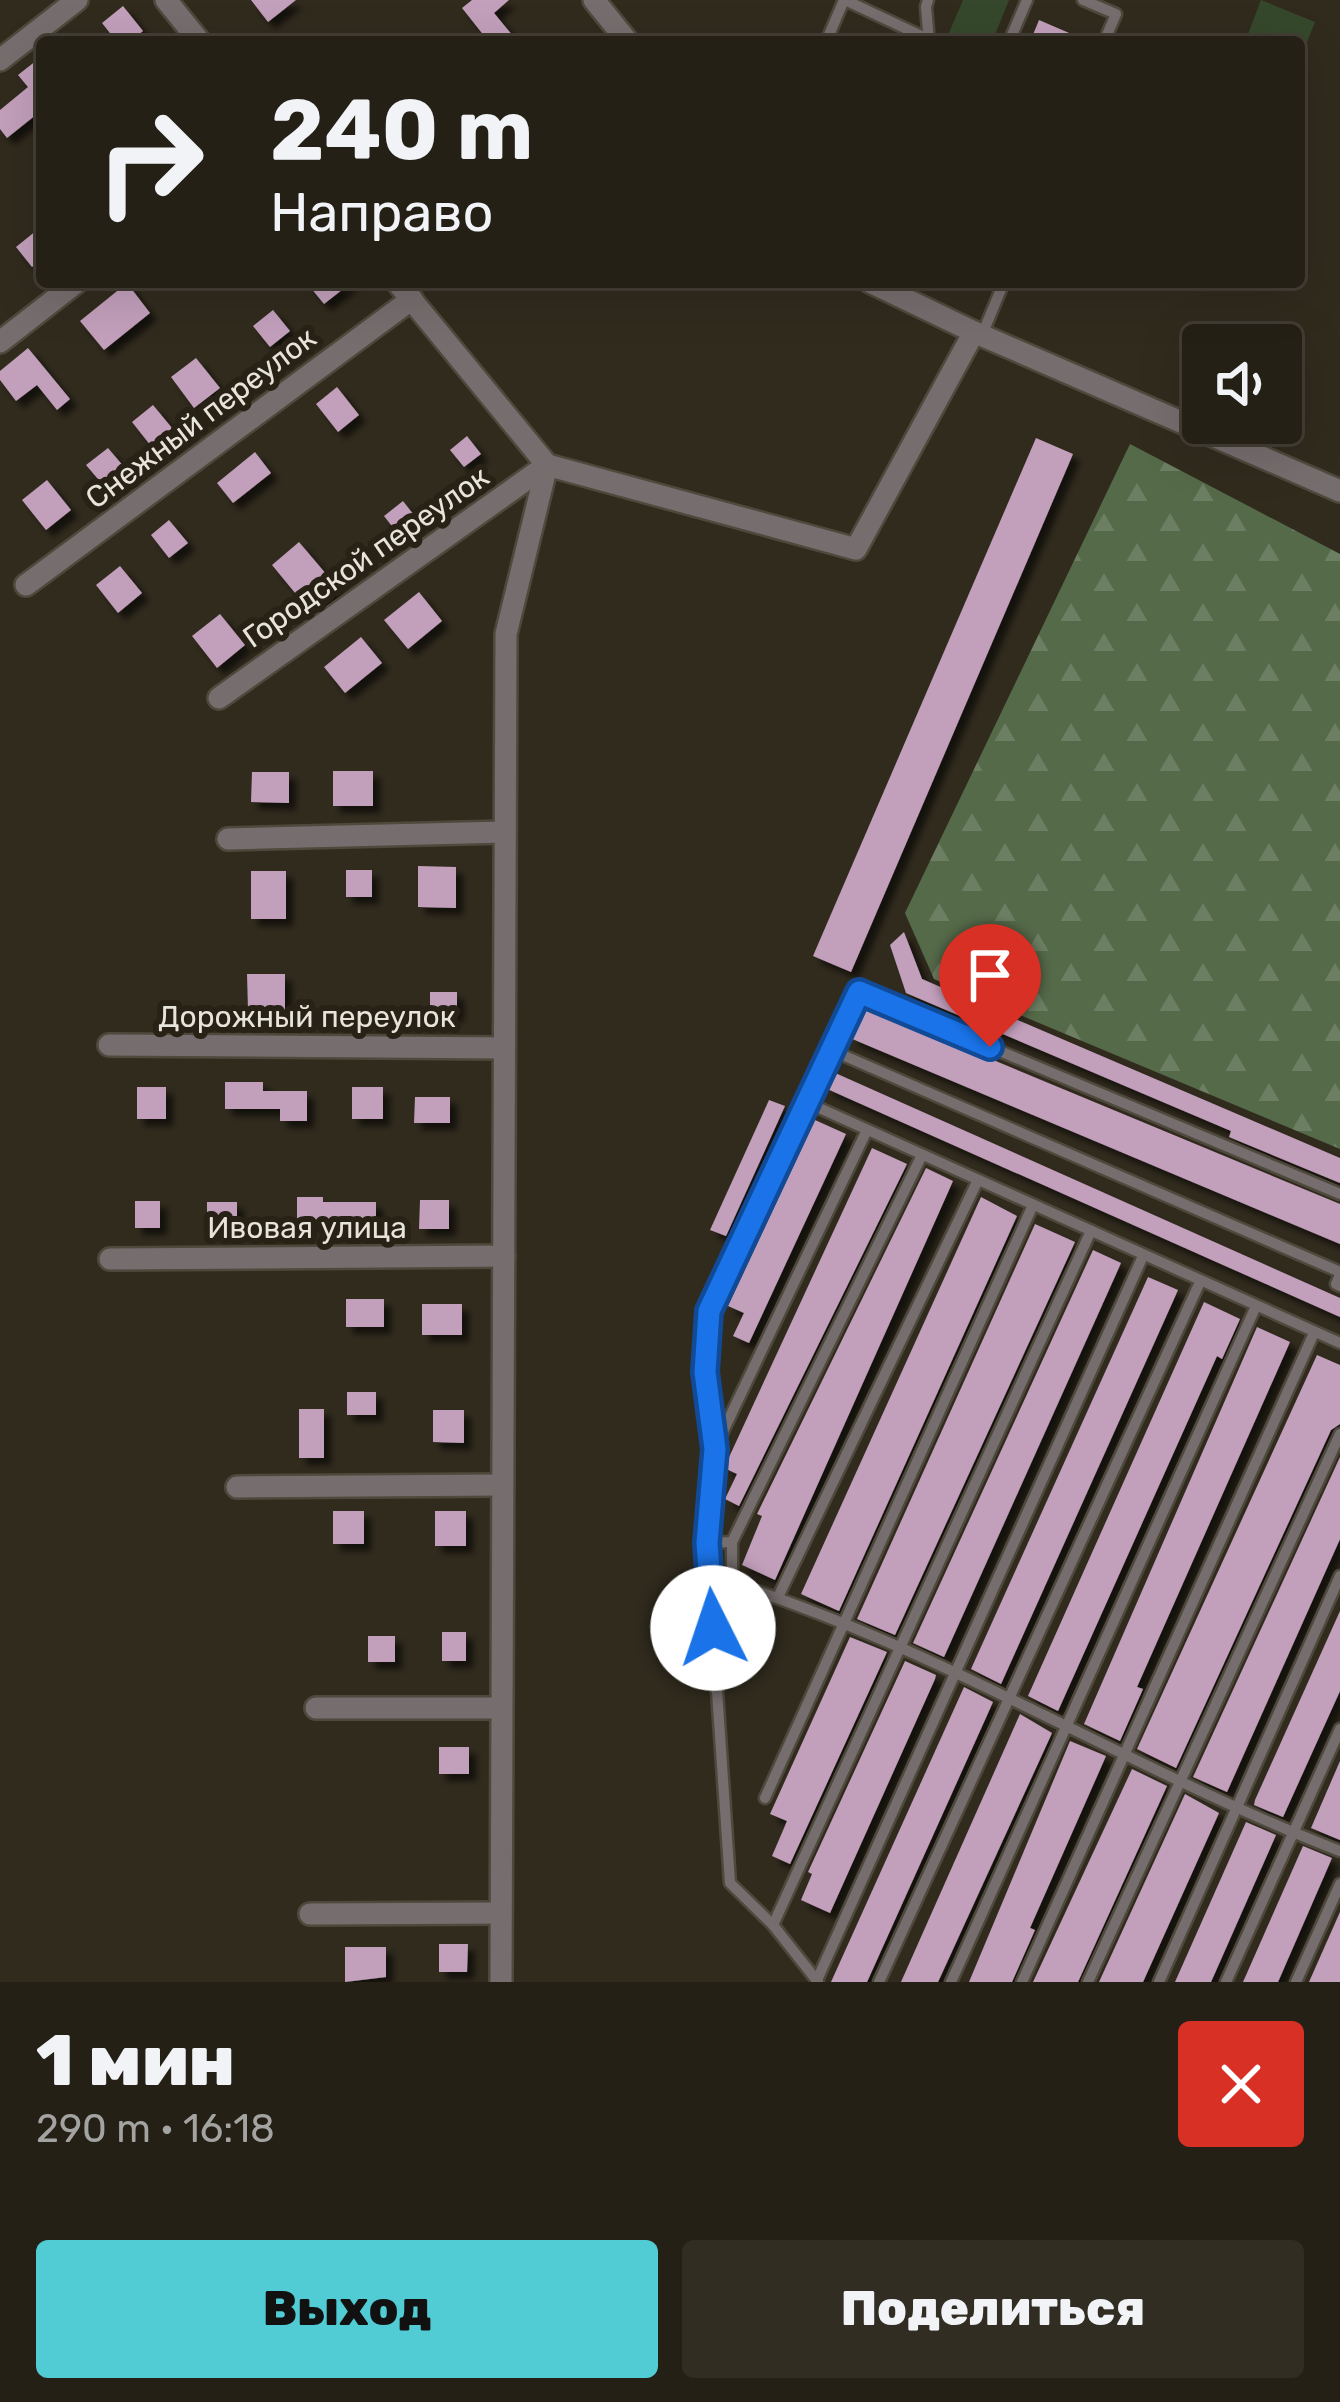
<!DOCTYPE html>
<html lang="ru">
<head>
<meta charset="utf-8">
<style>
  body { margin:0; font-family:Rubik,sans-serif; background:#312d23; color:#f1f3f6; height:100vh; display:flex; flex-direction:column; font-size:45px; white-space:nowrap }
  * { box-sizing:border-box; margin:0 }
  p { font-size:39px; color:#a3a3a1 }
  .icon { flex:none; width:66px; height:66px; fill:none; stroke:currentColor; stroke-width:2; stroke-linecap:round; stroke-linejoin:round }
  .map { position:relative; height:1982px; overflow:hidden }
  .side { display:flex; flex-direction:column; background:#252016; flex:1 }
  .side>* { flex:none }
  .hud { position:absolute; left:36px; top:36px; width:1269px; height:252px; border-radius:12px; box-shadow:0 12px 48px #0002,0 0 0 3px #423e35; background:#252016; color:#f1f3f6; overflow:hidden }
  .buttons { position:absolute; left:1182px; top:324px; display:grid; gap:24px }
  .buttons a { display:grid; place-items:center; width:120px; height:120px; border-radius:12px; background:#252016; box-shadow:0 12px 48px #0002,0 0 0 3px #423e35; font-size:60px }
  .pin { position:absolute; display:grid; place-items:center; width:102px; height:102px; color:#fff; margin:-123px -51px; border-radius:50% 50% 50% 0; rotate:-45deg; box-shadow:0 0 12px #0007 }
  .pin .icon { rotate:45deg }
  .me { position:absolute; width:132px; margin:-66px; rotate:356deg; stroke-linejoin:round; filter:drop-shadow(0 0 9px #0008) }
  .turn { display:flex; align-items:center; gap:42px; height:252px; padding:0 36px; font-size:54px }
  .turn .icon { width:156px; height:156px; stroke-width:2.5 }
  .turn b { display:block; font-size:84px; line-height:102px }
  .round { display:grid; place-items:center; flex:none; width:126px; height:126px; border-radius:12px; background:#312d23 }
  .summary { display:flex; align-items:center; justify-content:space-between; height:204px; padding:0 36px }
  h1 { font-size:72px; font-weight:800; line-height:90px }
  .primary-button { display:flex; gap:24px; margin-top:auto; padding:24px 36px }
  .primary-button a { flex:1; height:138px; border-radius:12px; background:#51ccd4; color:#111; font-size:48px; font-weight:800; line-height:138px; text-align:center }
  .primary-button a+a { background:#312d23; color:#f1f3f6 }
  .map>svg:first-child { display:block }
</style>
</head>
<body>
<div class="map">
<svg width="1340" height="1982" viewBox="0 0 1340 1982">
  <defs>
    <pattern id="forest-firs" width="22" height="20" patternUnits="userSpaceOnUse" patternTransform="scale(3)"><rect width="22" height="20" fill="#556a49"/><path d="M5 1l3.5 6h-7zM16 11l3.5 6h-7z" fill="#6d7f63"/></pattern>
    <filter id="shadow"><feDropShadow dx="7" dy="7" stdDeviation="3" flood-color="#0009"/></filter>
  </defs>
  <rect width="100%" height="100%" fill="#312b1e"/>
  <polygon fill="url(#forest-firs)" points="1130,444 1340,554 1340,1149 934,979 905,913"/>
  <g fill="#36482b">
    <polygon points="963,0 1009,0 992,42 945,42"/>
    <polygon points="1261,0 1315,22 1299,62 1299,42 1245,42"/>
  </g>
  <g fill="#c29fbb" filter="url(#shadow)">
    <polygon points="251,0 296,0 268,22"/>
    <polygon points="472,0 509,0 494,13 518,42 489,42 462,8"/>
    <polygon points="123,6 143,31 129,42 117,42 102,23"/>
    <polygon points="1039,20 1090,42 1030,42"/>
    <polygon points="42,56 42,110 7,138 0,129 0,110 28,87 18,75"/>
    <polygon points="42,226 42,259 32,267 16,247"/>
    <polygon points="306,282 352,282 324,304"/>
    <polygon points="127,283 150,313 104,350 80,321"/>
    <polygon points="273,310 290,331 270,347 253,326"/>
    <polygon points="28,348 70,399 57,410 37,385 16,401 0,380 0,371"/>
    <polygon points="196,358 220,388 194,408 171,377"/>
    <polygon points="337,387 359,415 338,432 316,404"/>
    <polygon points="153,405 172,428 151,446 132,422"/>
    <polygon points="467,436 481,454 464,467 450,450"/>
    <polygon points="1036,438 1073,454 851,972 813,956"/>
    <polygon points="108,448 125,468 103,485 86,465"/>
    <polygon points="255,452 271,473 233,503 217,483"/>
    <polygon points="47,480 71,510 46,530 22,500"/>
    <polygon points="403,501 417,519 398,534 384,516"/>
    <polygon points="169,520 188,543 169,558 151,535"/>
    <polygon points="299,542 338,588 310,611 272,565"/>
    <polygon points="120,566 142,593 118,613 96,585"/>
    <polygon points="419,592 442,621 408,649 384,620"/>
    <polygon points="220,614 245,645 217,668 192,636"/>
    <polygon points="361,637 382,663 345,693 324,667"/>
    <rect x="333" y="771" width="40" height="35"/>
    <polygon points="252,772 289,772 289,803 251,802"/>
    <polygon points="418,866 456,867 456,908 418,907"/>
    <rect x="346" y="870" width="26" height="27"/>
    <rect x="251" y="871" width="35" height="48"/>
    <polygon points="904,932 922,979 1340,1158 1340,1183 1229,1137 1231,1131 906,993 890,945"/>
    <polygon points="247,974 285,974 285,1011 248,1010"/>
    <rect x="430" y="992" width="27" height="23"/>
    <polygon points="863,1006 1340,1204 1340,1244 850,1038"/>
    <polygon points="833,1072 1340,1298 1340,1317 825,1088"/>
    <polygon points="225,1082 263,1082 263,1091 307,1091 307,1121 280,1121 280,1109 225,1109"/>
    <rect x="137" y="1087" width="29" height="32"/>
    <rect x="352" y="1087" width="31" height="32"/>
    <polygon points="415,1097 450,1097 450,1123 414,1123"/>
    <polygon points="769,1100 785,1106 726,1236 710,1230"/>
    <polygon points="815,1120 846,1134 749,1343 733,1336 744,1313 728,1306"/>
    <polygon points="872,1148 907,1164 739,1506 725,1499 737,1474 724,1468"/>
    <polygon points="926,1168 953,1181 775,1580 742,1565 762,1516 757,1514"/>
    <polygon points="297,1197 323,1197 323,1202 376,1202 376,1229 349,1229 349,1223 297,1222"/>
    <polygon points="981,1197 1017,1216 839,1611 801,1594"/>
    <polygon points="420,1200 449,1200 449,1229 419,1229"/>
    <rect x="135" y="1201" width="25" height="27"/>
    <rect x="207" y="1202" width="30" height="28"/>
    <polygon points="1035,1224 1075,1242 895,1635 857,1619"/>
    <polygon points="1093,1250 1121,1263 944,1657 913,1643"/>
    <polygon points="1148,1277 1178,1290 1001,1684 971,1669"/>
    <rect x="346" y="1299" width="38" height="28"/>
    <polygon points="1204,1302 1240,1319 1222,1359 1217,1356 1058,1711 1028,1696"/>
    <rect x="422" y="1304" width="40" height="31"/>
    <polygon points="1257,1327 1290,1342 1137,1687 1143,1689 1120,1741 1084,1724"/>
    <polygon points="1317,1355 1340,1365 1340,1424 1331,1430 1176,1768 1137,1749"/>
    <rect x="347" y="1392" width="29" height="23"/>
    <rect x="299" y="1409" width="25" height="49"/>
    <polygon points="433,1410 464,1410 464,1443 433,1442"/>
    <polygon points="1340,1457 1340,1539 1227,1792 1193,1777"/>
    <rect x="333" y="1511" width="31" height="33"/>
    <rect x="435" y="1511" width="31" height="35"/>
    <polygon points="1340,1611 1340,1691 1283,1817 1254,1805 1255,1800"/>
    <rect x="442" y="1632" width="24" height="29"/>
    <rect x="368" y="1636" width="27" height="26"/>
    <polygon points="850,1637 887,1652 790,1864 772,1856 787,1821 770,1814"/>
    <polygon points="905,1661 936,1675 935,1679 830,1913 801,1900 812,1874 808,1872"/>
    <polygon points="964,1687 993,1702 867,1982 831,1982"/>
    <polygon points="1020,1714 1052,1733 938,1982 901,1982"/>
    <polygon points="1070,1741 1106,1756 1030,1928 1035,1930 1012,1982 969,1982"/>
    <rect x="439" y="1747" width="30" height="27"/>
    <polygon points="1340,1761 1340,1840 1311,1828"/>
    <polygon points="1132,1769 1167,1786 1078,1982 1033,1982"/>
    <polygon points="1185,1794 1219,1813 1143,1982 1099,1982"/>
    <polygon points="1246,1822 1276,1835 1211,1982 1175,1982"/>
    <polygon points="1303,1846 1332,1858 1278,1982 1243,1982"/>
    <polygon points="1340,1912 1340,1982 1309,1982"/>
    <polygon points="439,1944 468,1944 467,1972 439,1972"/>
    <polygon points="345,1947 386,1947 386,1977 345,1982"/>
  </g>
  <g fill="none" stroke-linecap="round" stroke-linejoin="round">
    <defs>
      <g id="lane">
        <polyline points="845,0 930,40"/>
        <polyline points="928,0 926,7 929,42"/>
        <polyline points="1083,0 1116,14 1104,42"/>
        <polyline points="826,42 844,0"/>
        <polyline points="1009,42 1027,0"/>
        <polyline points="982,335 1004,282"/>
        <polyline points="831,1050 1340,1272"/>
        <polyline points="806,1102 1340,1343"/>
        <polyline points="1340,1275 1336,1284 1340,1286"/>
        <polyline points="716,1446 867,1130"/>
        <path d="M732,1542V1583C944,1650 1133,1771 1340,1851"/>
        <polyline points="707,1543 732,1542 922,1155"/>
        <polyline points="778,1597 977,1182"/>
        <polyline points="765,1798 1033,1205"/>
        <polyline points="773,1925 1090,1233"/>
        <polyline points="817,1980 1143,1256"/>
        <polyline points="818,1982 773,1925 730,1883 707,1543 715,1449 705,1372 709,1311 859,992 1340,1194"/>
        <polyline points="879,1982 1200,1282"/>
        <polyline points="951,1982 1256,1306"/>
        <polyline points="1022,1982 1314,1333"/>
        <polyline points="1088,1982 1340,1434"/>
        <polyline points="1159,1982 1340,1576"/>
        <polyline points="1226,1982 1340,1729"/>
        <polyline points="1296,1982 1340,1884"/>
      </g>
      <g id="street">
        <polyline points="166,0 200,42"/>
        <polyline points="594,0 628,42"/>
        <polyline points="0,60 77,0"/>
        <polyline points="397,282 547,465"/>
        <polyline points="870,282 974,332 1340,491"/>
        <polyline points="0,342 77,282"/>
        <polyline points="547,465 856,549 974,332"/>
        <polyline points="26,585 412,299"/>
        <polyline points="219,698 547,465"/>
        <polyline points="228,839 505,832"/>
        <polyline points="109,1045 504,1048"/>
        <polyline points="110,1259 504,1256"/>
        <polyline points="237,1487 501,1485"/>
        <polyline points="316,1708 501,1708"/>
        <polyline points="310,1914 501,1913"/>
        <polyline points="501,1982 506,634 547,465"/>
      </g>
    </defs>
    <use href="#lane" stroke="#4e493c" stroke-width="15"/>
    <use href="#street" stroke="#4e493c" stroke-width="26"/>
    <use href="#lane" stroke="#766e6e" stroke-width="10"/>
    <use href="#street" stroke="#766e6e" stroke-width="21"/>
  </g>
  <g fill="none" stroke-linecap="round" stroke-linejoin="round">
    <defs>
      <polyline id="route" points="713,1628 707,1543 715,1449 705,1372 709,1311 859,992 990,1047"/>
    </defs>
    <use href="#route" stroke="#114b97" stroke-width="30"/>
    <use href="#route" stroke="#1a73e8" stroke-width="21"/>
  </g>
  <g text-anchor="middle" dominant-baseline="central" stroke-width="12" stroke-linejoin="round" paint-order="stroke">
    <g font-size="30" fill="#e7e4db" stroke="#272215">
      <text transform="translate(201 418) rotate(-37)">Снежный переулок</text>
      <text transform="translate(366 557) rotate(-35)">Городской переулок</text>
      <text x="307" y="1017">Дорожный переулок</text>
      <text x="307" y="1228">Ивовая улица</text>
    </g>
  </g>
</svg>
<div class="buttons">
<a><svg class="icon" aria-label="sound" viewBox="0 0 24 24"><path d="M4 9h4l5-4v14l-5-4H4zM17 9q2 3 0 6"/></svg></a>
</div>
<div class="pin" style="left:990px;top:1047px;background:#d93025"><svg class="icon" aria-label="arrive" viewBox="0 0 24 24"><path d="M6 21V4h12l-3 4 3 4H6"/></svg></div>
<svg class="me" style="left:713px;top:1628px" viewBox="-20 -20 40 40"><circle r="19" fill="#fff"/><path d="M0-13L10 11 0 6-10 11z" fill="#1a73e8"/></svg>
<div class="hud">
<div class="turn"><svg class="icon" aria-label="right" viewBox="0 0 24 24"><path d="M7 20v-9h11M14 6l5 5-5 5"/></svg><div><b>240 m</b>Направо</div></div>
</div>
</div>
<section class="side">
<div class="summary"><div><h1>1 мин</h1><p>290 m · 16:18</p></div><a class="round" style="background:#d93025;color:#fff"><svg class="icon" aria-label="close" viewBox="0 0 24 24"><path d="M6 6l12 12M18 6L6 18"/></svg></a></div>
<div class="primary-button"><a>Выход</a><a>Поделиться</a></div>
</section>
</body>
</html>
